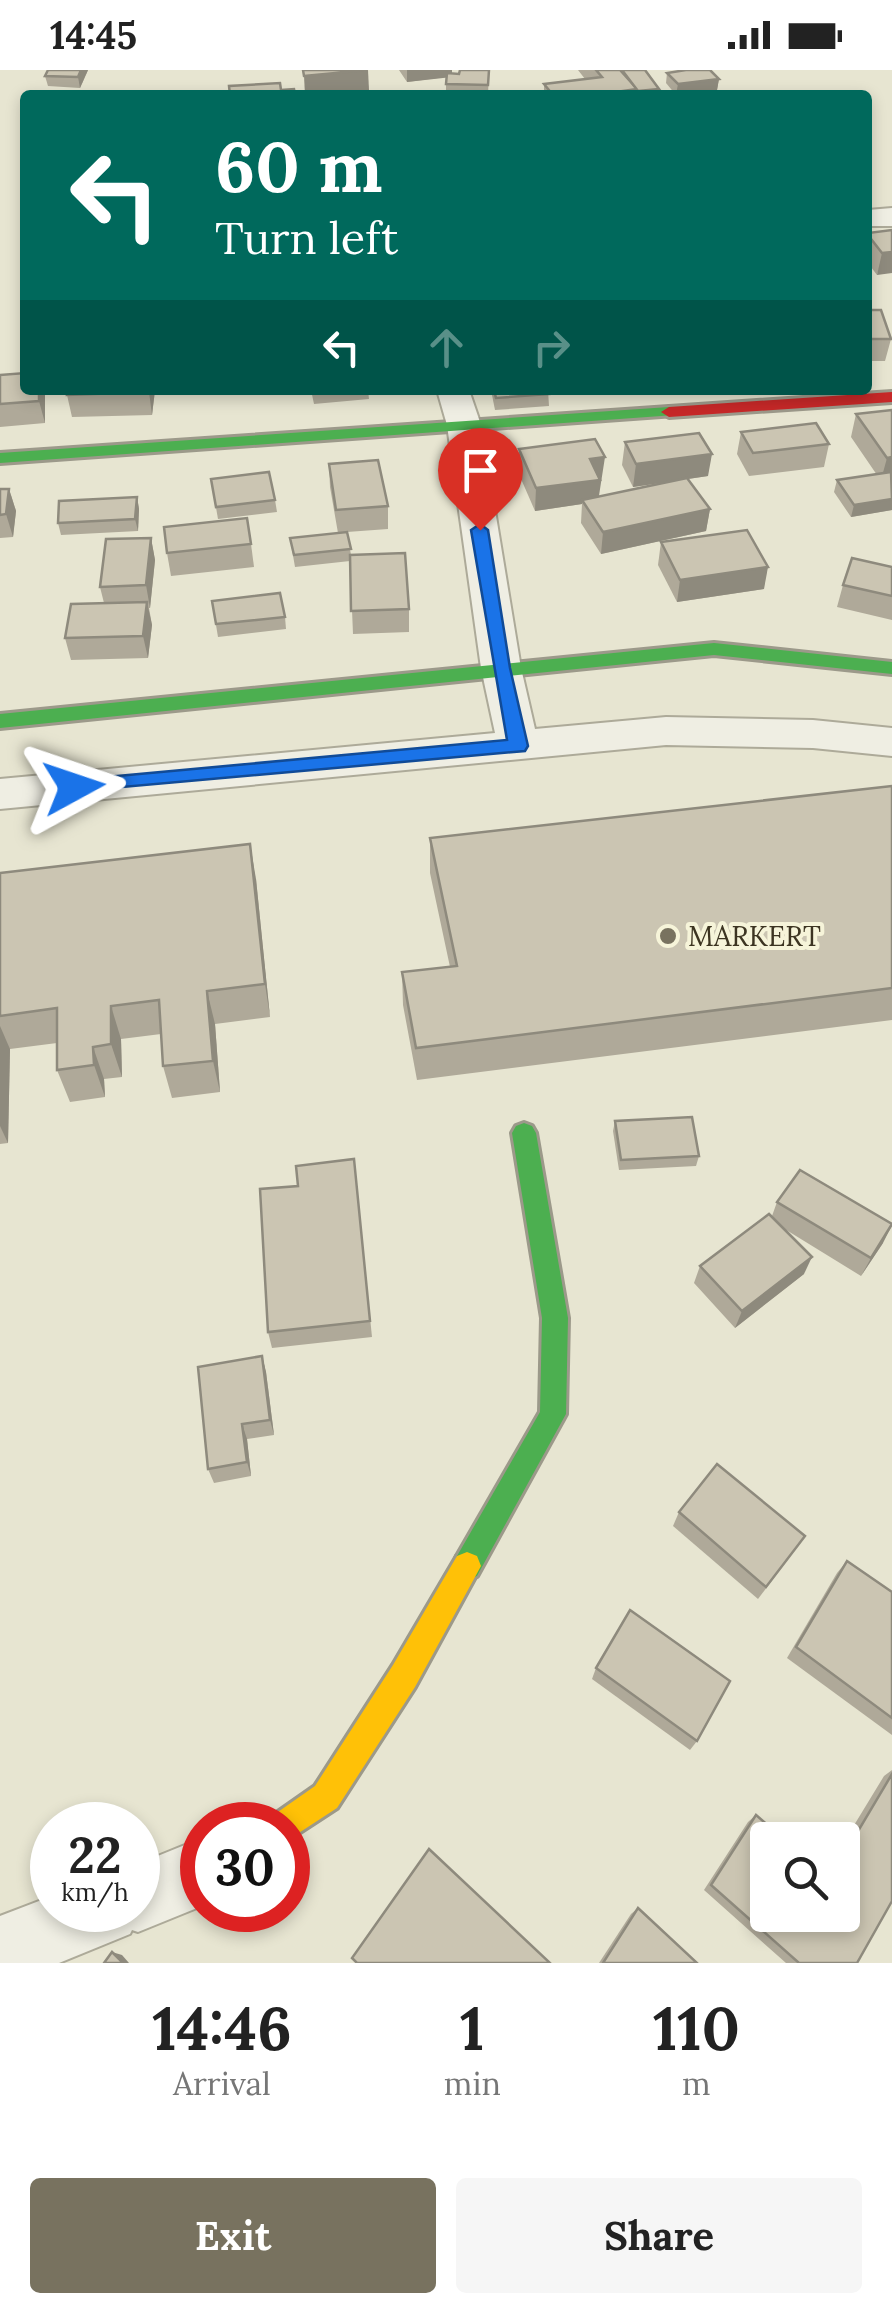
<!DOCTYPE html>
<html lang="en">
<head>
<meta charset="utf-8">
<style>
  body { margin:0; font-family:Lora,serif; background:#f6f6f6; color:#222; height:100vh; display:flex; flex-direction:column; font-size:38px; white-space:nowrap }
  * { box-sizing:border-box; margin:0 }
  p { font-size:32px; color:#767676 }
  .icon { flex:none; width:55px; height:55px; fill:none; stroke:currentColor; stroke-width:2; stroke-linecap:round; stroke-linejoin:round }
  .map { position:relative; height:1893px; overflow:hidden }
  .drawer { display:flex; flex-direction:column; background:#fff; flex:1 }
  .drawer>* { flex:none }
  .guide { position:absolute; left:20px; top:20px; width:852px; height:305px; border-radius:10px; box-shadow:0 5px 15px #0003; background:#00695c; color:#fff; overflow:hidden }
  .fabs { position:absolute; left:750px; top:1752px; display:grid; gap:20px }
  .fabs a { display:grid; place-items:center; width:110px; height:110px; border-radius:10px; background:#fff; box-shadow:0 5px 15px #0003; font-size:50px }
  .speed { position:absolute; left:30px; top:1732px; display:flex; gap:20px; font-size:50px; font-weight:700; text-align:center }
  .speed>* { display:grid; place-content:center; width:130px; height:130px; border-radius:50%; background:#fff; box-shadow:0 5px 15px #0003; line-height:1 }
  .speed small { font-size:25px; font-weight:400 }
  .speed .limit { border:15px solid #d22; background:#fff; color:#111 }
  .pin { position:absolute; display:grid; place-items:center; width:85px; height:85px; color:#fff; margin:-102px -42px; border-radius:50% 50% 50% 0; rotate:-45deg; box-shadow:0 0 10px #0007 }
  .pin .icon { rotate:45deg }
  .me { position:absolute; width:110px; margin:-55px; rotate:85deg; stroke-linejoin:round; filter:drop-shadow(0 0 8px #0008) }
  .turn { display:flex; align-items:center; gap:35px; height:210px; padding:0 30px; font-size:45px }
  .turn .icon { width:130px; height:130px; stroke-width:2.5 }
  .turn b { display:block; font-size:70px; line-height:85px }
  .lanes { display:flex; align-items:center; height:95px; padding:0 30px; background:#0003; justify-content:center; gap:50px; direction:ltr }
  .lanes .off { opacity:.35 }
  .eta { display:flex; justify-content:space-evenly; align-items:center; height:170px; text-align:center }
  .eta b { font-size:60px; font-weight:800; line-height:70px }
  .button { display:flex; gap:20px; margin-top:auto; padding:20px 30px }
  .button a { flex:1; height:115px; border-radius:10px; background:#78725f; color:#fff; font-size:40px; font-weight:800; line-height:115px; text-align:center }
  .button a+a { background:#f6f6f6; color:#222 }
  .status { display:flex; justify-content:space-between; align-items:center; height:70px; padding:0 50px; background:#fff; direction:ltr }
  .status svg { height:28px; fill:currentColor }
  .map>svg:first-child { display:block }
</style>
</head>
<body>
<div class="status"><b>14:45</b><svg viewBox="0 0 49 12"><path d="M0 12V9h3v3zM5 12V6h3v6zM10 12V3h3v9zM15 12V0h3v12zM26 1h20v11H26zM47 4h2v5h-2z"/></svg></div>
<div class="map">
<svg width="892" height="1893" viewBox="0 0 892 1893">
  <rect width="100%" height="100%" fill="#e7e5d1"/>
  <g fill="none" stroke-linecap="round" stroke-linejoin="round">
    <defs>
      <g id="street">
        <polygon points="892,138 892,156 868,156 868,140"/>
        <polygon points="437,320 469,320 481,355 521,598 535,659 666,647 813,650 892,658 892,686 813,678 666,675 0,739 0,709 495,663 481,598 447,355"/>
        <polygon points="202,1768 202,1836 138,1862 132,1860 130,1864 59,1893 0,1893 0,1846 52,1826 52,1840 138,1840 138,1794"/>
      </g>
      <g id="fast">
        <polygon points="669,337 677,342 675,345 0,393 0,383"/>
        <polygon points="714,573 892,592 892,604 714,585 0,658 0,644"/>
        <polygon points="524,1053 532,1056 536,1063 568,1248 566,1344 477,1506 467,1510 457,1506 453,1496 457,1486 540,1342 542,1248 512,1063 516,1056"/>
      </g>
      <polygon id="slow" points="467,1482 477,1486 481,1496 415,1617 337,1738 288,1770 288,1755 270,1755 275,1744 315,1716 393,1595 457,1486"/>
      <polygon id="jam" points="892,322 892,332 669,347 661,342 669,337"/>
    </defs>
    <use href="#street" stroke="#adaa99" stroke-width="4"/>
    <use href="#fast" stroke="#9c998a" stroke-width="6"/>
    <use href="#slow" stroke="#9c998a" stroke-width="6"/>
    <use href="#jam" stroke="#9c998a" stroke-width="6"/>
    <use href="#street" fill="#efeee3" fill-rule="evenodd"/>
    <use href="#fast" fill="#4caf50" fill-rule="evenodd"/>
    <use href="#slow" fill="#ffc107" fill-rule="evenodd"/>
    <use href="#jam" fill="#c62828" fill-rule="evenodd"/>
  </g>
  <g fill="#afa999">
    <polygon points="48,0 88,0 80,18 48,16 45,6"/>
    <polygon points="399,0 452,0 452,4 459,4 489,0 488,25 446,25 446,7 407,12"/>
    <polygon points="578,0 645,0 659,19 659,25 544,25 544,14 585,9"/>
    <polygon points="667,3 719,9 717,20 676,25 666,13"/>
    <polygon points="892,160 877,205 868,193 868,163"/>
    <polygon points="868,240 891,269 885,291 868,291"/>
    <polygon points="0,305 25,320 44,320 45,353 0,357"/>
    <polygon points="155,320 152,345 72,347 67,325"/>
    <polygon points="311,320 368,320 369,329 314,334"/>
    <polygon points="491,320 548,320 549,336 495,340"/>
    <polygon points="892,340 892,440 851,447 834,422 837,410 877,405 851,367 856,344"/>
    <polygon points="741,362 829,374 824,397 749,406 737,384"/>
    <polygon points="625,372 708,406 688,409 710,439 706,461 601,484 581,453 582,434 535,441 518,402 519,379 602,409 600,410 598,427 674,411 633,417 622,395"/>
    <polygon points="329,394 388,436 388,459 347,462 351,485 409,539 409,562 353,564 350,491 295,497 290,468 338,463 330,417"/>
    <polygon points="211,409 275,430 277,442 218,449"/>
    <polygon points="0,419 9,419 16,441 13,467 0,468"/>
    <polygon points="137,427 139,439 138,461 61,465 58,453"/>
    <polygon points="151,468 155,490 150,538 149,538 152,555 148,588 71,590 65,568 104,533 100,517"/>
    <polygon points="661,472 764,519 677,532 658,495"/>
    <polygon points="251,474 254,497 171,506 167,483"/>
    <polygon points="892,497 892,550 837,537 843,515"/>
    <polygon points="212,531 285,547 286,559 218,567"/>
    <polygon points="892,716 892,950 417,1010 403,935 402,902 450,897 430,803 430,768"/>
    <polygon points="0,803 256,809 270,947 215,954 220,1022 172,1028 163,996 161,964 121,969 122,1007 104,1009 105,1027 70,1032 57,1000 57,973 10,979 8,1073 0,1074"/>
    <polygon points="615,1051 699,1086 696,1096 619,1100 613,1061"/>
    <polygon points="354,1089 372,1267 272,1278 268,1262 298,1116"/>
    <polygon points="777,1132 883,1173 861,1206 783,1158 804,1204 735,1258 694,1213 700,1196 772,1146"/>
    <polygon points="262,1286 266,1302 274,1365 247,1369 251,1406 214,1413 208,1399"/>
    <polygon points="679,1442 805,1466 758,1529 673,1456"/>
    <polygon points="847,1491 892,1522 892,1665 787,1588 837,1503"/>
    <polygon points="596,1598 697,1671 690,1680 592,1609"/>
    <polygon points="892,1700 892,1831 857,1893 786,1893 704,1820 748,1752 756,1745 842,1845 842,1775 884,1706"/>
    <polygon points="638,1838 697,1893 599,1893 631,1844"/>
  </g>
  <g fill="#8e8a7d">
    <polygon points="81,0 88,0 80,18 78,7"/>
    <polygon points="368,0 369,20 323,25 305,25 304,6"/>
    <polygon points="407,0 452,0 452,7 407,12"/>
    <polygon points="719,9 717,20 676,25 678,14"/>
    <polygon points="637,19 637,25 595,25"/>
    <polygon points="892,182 892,203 877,205 882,183"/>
    <polygon points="39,320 44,320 45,324 45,353 39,331"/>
    <polygon points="149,320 155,320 152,345 149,322"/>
    <polygon points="712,384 708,406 633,417 636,394"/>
    <polygon points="605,387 598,432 582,430 582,434 535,441 536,418 590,389"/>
    <polygon points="892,387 892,409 881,410 887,388"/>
    <polygon points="9,419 16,441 13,467 6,444"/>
    <polygon points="137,427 139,439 138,461 135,449"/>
    <polygon points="892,429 892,440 851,447 854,435"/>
    <polygon points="710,439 706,461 601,484 603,462"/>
    <polygon points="151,468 155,490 150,538 146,515"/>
    <polygon points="768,497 764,519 677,532 680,510"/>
    <polygon points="147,532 152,555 148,588 143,566"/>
    <polygon points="250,774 256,809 270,947 265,914"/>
    <polygon points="207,921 215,954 220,1022 213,991"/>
    <polygon points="111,936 121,969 122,1007 111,974"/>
    <polygon points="0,956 10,979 8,1073 0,1056"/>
    <polygon points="93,977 104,1009 105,1027 94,995"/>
    <polygon points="892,1155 883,1173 861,1206 871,1188"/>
    <polygon points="812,1187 804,1204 735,1258 742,1241"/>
    <polygon points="262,1286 266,1302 274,1365 270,1350"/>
    <polygon points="242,1354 247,1369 251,1406 247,1392"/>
    <polygon points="112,1882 122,1885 129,1893 123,1893"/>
  </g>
  <g fill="#cbc5b2" stroke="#8e8a7d" stroke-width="2.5">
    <polygon points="48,0 81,0 78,7 45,6"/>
    <polygon points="303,0 367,0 304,6"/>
    <polygon points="460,0 489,0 488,15 446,14 447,3 459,4"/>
    <polygon points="596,0 620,0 637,19 595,25 553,25 544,14 602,7"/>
    <polygon points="622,0 645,0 659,19 638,21"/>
    <polygon points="686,0 710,0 719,9 678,14 667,3"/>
    <polygon points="280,13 281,20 294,19 295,25 230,25 229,16"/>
    <polygon points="892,160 892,182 882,183 868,165 868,163"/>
    <polygon points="868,240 881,240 891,269 868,269"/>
    <polygon points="25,303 25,320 39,320 39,331 0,334 0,305"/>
    <polygon points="68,320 149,320 149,322 67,325"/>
    <polygon points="494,320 548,320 550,324 496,328"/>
    <polygon points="892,340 892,387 887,388 856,344"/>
    <polygon points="816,353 829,374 753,383 741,362"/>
    <polygon points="699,363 712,384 636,394 625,372"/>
    <polygon points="595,369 605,387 590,389 600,410 536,418 519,379"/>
    <polygon points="378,390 388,436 336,440 329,394"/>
    <polygon points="269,402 275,430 216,437 211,409"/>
    <polygon points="891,402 892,429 854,435 837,410"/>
    <polygon points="687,408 710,439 603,462 582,430"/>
    <polygon points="0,419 9,419 6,444 0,445"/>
    <polygon points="137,427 135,449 58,453 59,431"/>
    <polygon points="247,448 251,474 167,483 164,457"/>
    <polygon points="747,460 768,497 680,510 661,472"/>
    <polygon points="347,462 351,479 294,485 290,468"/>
    <polygon points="151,468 146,515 100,517 106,469"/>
    <polygon points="405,483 409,539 351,541 350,485"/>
    <polygon points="852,488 892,497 892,526 843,515"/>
    <polygon points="280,523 285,547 216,554 212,531"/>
    <polygon points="147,532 143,566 65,568 71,534"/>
    <polygon points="892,716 892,918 416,978 402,902 457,896 430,768"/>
    <polygon points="250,774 265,914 207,921 213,991 163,996 159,930 111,936 111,974 93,977 94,995 57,1000 57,938 0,946 0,803"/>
    <polygon points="692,1047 699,1086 621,1090 615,1051"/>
    <polygon points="354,1089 370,1251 268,1262 260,1119 298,1116 296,1096"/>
    <polygon points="800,1100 892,1154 871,1188 777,1132"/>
    <polygon points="769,1144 812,1187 742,1241 700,1196"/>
    <polygon points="262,1286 270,1350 242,1354 247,1392 208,1399 198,1297"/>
    <polygon points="717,1394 805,1466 766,1517 679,1442"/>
    <polygon points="847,1491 892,1522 892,1648 796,1577"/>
    <polygon points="630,1540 730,1611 697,1671 596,1598"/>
    <polygon points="892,1704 892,1831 857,1893 799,1893 711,1815 756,1745 785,1770 768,1770 768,1845 842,1845 842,1788"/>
    <polygon points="429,1779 550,1893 357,1893 352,1888"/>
    <polygon points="638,1838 697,1893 603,1893"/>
    <polygon points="112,1882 123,1893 104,1893"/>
  </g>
  <polygon fill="#1a73e8" stroke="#114b97" stroke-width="2.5" points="480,454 488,460 510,598 528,676 525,681 67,722 67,712 74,710 507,670 471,460"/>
  <circle fill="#78725f" stroke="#f6f4d9" stroke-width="4" cx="668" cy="866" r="10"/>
  <g text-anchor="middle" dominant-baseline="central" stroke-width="8" stroke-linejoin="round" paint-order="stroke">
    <g font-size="28" fill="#3c3421" stroke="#f6f4d9" text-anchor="start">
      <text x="688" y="866">MARKERT</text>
    </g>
  </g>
</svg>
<div class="fabs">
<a><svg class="icon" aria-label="search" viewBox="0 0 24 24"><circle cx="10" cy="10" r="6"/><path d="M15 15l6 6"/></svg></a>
</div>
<div class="speed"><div>22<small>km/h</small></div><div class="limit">30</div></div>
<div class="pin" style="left:480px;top:460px;background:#d93025"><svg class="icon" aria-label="arrive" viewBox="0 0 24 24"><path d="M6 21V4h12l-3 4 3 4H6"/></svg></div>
<svg class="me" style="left:74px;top:717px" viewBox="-20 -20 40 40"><path d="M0-17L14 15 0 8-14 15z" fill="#1a73e8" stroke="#fff" stroke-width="4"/></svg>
<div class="guide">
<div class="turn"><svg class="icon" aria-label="left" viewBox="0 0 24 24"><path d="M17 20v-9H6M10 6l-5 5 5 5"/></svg><div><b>60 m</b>Turn left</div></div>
<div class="lanes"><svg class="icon" aria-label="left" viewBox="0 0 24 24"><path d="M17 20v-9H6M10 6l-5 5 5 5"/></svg><svg class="icon off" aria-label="ahead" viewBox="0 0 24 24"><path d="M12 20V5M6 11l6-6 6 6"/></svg><svg class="icon off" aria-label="right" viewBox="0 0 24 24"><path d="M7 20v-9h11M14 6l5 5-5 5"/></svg></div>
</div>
</div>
<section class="drawer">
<div class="eta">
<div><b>14:46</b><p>Arrival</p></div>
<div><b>1</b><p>min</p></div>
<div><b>110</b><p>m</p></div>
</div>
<div class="button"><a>Exit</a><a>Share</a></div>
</section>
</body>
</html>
